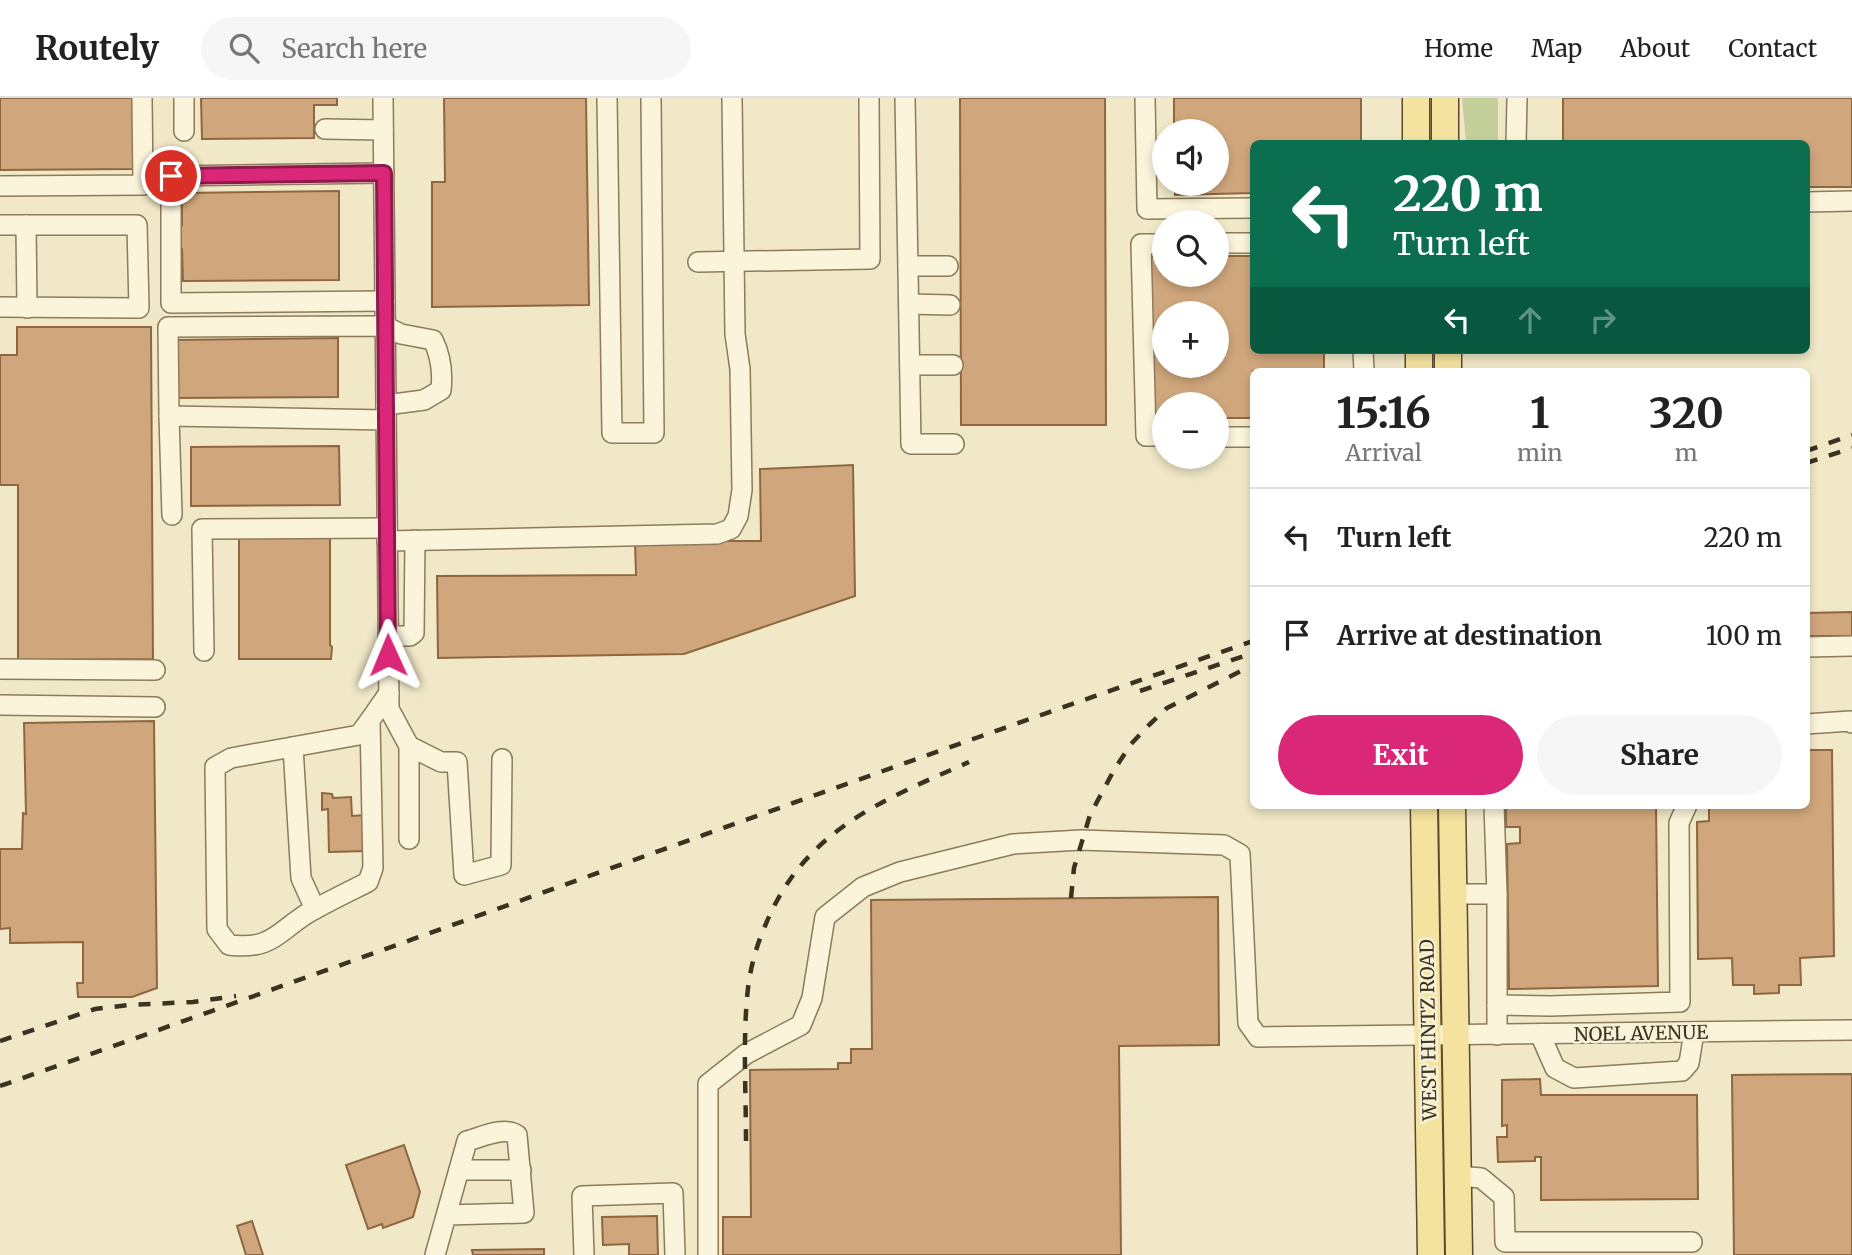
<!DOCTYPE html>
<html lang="en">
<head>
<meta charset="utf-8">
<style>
  body { margin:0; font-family:Merriweather,serif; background:#f6f6f6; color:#222; height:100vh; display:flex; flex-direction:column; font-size:26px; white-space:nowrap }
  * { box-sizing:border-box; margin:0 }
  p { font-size:23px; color:#767676 }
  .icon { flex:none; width:38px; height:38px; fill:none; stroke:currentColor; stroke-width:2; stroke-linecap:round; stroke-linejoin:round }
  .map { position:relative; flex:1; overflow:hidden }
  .panel { position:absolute; left:1250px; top:270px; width:560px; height:441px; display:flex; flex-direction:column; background:#fff; border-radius:10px; box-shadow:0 4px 10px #0003 }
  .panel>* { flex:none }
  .top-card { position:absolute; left:1250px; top:42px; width:560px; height:214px; border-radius:10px; box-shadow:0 4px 10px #0003; background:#0b6e4f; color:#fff; overflow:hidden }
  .buttons { position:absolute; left:1152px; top:21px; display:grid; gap:14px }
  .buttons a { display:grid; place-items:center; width:77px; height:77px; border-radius:50%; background:#fff; box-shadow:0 4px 10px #0003; font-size:35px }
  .pin { position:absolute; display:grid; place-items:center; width:60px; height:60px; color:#fff; margin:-30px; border:4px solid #fff; border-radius:50%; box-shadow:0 2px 7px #0007 }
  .me { position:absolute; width:77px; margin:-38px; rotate:359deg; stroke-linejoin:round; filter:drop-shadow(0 0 5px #0008) }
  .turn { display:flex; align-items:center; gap:24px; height:147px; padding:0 28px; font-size:32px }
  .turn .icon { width:91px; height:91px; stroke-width:2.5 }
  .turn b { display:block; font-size:49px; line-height:60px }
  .lanes { display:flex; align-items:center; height:66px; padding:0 28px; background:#0003; justify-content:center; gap:35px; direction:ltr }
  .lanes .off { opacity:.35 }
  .eta { display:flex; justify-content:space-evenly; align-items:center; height:119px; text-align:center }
  .eta b { font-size:42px; font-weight:700; line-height:49px }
  .cta { display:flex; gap:14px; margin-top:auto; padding:14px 28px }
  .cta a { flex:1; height:80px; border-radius:42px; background:#db2777; color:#fff; font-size:28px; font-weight:700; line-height:80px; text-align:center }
  .cta a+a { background:#f6f6f6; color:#222 }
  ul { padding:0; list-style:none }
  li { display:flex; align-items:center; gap:21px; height:98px; padding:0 28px; border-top:2px solid #e0e0e0 }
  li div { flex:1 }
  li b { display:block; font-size:26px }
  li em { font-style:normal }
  header { display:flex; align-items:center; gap:42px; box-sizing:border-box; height:98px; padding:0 35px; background:#fff; border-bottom:2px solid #e0e0e0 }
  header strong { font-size:33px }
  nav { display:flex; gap:38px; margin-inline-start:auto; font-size:24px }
  .search { width:490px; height:63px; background:#f6f6f6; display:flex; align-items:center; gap:18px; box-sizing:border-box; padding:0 24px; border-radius:38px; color:#767676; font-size:26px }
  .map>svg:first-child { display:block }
</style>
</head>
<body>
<header>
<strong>Routely</strong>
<div class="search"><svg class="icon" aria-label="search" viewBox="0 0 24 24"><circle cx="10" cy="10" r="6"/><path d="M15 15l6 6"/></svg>Search here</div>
<nav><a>Home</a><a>Map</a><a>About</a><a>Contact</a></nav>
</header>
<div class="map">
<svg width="1852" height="1157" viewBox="0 0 1852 1157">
  <rect width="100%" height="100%" fill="#f0e8c7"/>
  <polygon fill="#c4cf9a" points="1462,0 1498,0 1498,45 1466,45"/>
  <g fill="#d0a77c" stroke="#8e6740" stroke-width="2" fill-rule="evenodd">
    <polygon points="0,0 135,0 135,71 0,72"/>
    <polygon points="201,0 337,0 337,7 314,7 314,40 202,41"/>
    <polygon points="444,0 586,0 589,207 432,209 432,84 445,84"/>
    <polygon points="960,0 1105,0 1106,327 961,327"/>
    <polygon points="1174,0 1361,0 1361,46 1253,46 1253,95 1175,97 1175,86 1216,86 1216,33 1174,33"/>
    <polygon points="1563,0 1852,0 1852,89 1806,89 1806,46 1563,46"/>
    <polygon points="339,93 339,182 183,183 182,151 175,151 174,127 182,127 182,95"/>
    <path d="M1216,158H1253V252H1324V273H1253V320H1216V306H1164V321H1152L1150,159H1164V177H1216ZM1164,215H1216V268H1164Z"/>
    <polygon points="17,229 151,229 153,561 18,562 18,387 0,387 0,257 17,257"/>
    <polygon points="338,240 338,299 173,300 173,242"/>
    <polygon points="339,348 340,407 191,408 191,349"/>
    <polygon points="853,367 855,498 684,556 438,560 437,478 636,477 635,443 761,443 760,371"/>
    <polygon points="239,437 330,437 330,547 332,549 331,561 239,561"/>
    <polygon points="1852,514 1852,538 1806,538 1806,515"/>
    <polygon points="154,623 157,890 132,899 78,899 77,885 83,885 83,844 10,845 10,830 0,831 0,751 22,751 23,715 26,716 24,625"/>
    <polygon points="1806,652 1832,652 1834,858 1800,860 1801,887 1779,887 1779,895 1754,896 1754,887 1733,887 1732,860 1698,861 1697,724 1709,723 1709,707 1806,707"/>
    <polygon points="322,695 332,696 333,700 351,699 352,718 366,717 367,753 329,754 328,711 322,712"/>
    <polygon points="1506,707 1656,707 1658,888 1509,891 1507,746 1520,745 1520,729 1506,729"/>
    <polygon points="1218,799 1219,947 1119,948 1121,1157 723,1157 723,1119 751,1119 750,972 838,971 838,965 851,965 851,951 872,951 871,802"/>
    <polygon points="1852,976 1852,1157 1734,1157 1732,977"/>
    <polygon points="1540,981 1541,997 1697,997 1698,1101 1541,1102 1541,1059 1535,1059 1535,1063 1498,1064 1497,1039 1507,1039 1507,1027 1502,1028 1502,982"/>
    <polygon points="404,1047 420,1094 413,1119 383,1130 382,1126 368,1131 346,1067"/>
    <polygon points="657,1118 658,1157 629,1157 629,1146 603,1147 602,1119"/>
    <polygon points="252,1123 263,1157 246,1157 237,1128"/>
    <polygon points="544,1151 544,1157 473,1157 472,1152"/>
  </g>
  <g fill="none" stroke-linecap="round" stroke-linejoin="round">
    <defs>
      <g id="minor">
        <polyline points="383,0 389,611 409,648 409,741"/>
        <polyline points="607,0 612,335 654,335 651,0"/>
        <polyline points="905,0 911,346 954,346"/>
        <polyline points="1145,0 1147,111 1253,110"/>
        <polyline points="325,31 383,32"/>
        <polyline points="184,33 184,0"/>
        <polyline points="1516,46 1517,0"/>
        <polyline points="384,75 171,78 171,205 385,203"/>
        <polyline points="0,88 143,87 142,0"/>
        <polyline points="1806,104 1852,103"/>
        <polyline points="0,127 137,127 139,210 0,209"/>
        <polyline points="26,127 27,210"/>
        <polyline points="1216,145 1253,145"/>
        <polyline points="1164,146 1141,146 1146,338 1164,338"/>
        <polyline points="698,164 870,161 869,0"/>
        <polyline points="908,168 948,168"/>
        <polyline points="909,206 950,207"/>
        <polyline points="1363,252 1364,273"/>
        <polyline points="910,267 953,267"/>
        <path d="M386,307L424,302L441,292C443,273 441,258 433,242L401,236L385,228L168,229L169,318L386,322"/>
        <polyline points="169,318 172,417"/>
        <polyline points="1216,339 1253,339"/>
        <polyline points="387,443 717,436 731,431 738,418 742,392 740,271 735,236 732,0"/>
        <polyline points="388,538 410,538 414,535 415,442"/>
        <polyline points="1806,549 1852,548"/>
        <polyline points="204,553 202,431 387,430"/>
        <polyline points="0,571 155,572"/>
        <polyline points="0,607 155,609"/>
        <path d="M370,623L373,770L368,784C348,794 327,804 308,815C276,835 272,852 229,847L217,831L215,669L231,660L359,637C370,623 379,609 389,595"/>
        <polyline points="1806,626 1850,623 1852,625"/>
        <polyline points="409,648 441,664 457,664 464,777 501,767 502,661"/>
        <polyline points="293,649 301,780 315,811"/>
        <polyline points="1453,796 1497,796 1494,707"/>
        <polyline points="1497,796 1497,937"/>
        <polyline points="1497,907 1550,908 1680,904 1679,725 1687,707"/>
        <polyline points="1540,936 1555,970 1574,980 1682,973 1689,965 1694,934"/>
        <polyline points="459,1072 521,1072"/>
        <polyline points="1458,1078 1481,1080 1504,1099 1505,1144 1692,1144"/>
        <path d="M435,1157L467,1043C482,1039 504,1028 517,1037L524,1115L447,1117"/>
        <polyline points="584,1157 582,1098 673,1095 675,1157"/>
        <polyline points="708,1157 708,986 746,956 801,927 812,900 825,819 863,789 900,774 1013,746 1081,742 1224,747 1240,756 1248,925 1258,939 1852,932"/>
      </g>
      <g id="major">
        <polyline points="1416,0 1416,46"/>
        <polyline points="1445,0 1445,46"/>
        <polyline points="1419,252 1419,273"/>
        <polyline points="1448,252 1448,273"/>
        <polyline points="1424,707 1431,1157"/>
        <polyline points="1452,707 1459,1157"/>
      </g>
    </defs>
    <use href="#minor" stroke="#8d7b5b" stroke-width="22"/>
    <use href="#major" stroke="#5b482f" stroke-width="29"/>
    <use href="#minor" stroke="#faf4db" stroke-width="19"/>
    <use href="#major" stroke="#f4e29f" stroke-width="26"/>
    <g stroke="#3d3120" stroke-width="4.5" stroke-dasharray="12 12" stroke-linecap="butt">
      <polyline points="1806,353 1852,337"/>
      <polyline points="1806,365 1852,350"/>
      <polyline points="1140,593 1253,555"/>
      <polyline points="1071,800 1074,770 1090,717 1114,672 1131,646 1149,627 1167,610 1253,567"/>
      <polyline points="0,943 95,911 129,907 193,904 236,898"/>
      <path d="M0,988C418,841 834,688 1253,543"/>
      <path d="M746,1043C746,996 743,947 747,900C749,875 755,851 765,828C804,732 881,703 969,664"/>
    </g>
  </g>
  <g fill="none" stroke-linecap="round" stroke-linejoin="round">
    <defs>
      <polyline id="route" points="171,78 384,75 388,557"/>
    </defs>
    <use href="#route" stroke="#8e194d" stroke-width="18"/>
    <use href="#route" stroke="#db2777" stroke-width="12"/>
  </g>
  <g text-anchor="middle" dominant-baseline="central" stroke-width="5" stroke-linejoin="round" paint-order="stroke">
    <g font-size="19" fill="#3d3120" stroke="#f7f1d7">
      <text transform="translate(1428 932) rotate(-91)">WEST HINTZ ROAD</text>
      <text transform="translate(1641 935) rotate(-1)">NOEL AVENUE</text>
    </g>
  </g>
</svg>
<div class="buttons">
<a><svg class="icon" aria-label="sound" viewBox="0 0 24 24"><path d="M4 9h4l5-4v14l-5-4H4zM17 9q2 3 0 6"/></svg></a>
<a><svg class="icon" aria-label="search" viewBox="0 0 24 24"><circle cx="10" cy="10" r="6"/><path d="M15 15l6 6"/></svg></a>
<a>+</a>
<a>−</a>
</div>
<div class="pin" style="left:171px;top:78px;background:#d93025"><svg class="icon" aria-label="arrive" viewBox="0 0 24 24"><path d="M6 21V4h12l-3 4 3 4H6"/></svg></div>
<svg class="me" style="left:388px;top:557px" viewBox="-20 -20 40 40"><path d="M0-17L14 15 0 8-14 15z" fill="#db2777" stroke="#fff" stroke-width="4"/></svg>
<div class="top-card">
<div class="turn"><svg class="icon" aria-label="left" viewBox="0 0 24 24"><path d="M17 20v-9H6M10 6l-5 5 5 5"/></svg><div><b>220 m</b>Turn left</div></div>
<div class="lanes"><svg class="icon" aria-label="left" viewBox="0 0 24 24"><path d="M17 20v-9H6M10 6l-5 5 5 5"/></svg><svg class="icon off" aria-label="ahead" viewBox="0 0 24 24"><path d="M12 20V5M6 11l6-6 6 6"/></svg><svg class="icon off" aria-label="right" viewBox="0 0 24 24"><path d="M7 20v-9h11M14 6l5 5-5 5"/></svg></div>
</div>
<section class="panel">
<div class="eta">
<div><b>15:16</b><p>Arrival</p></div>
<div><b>1</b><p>min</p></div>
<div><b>320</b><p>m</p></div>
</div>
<ul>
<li><svg class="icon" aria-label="left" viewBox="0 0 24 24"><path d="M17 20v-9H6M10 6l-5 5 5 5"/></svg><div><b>Turn left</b></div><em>220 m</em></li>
<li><svg class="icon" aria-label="arrive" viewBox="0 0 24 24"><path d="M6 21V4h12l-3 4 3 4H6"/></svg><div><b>Arrive at destination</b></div><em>100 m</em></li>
</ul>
<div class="cta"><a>Exit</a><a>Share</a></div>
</section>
</div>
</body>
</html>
